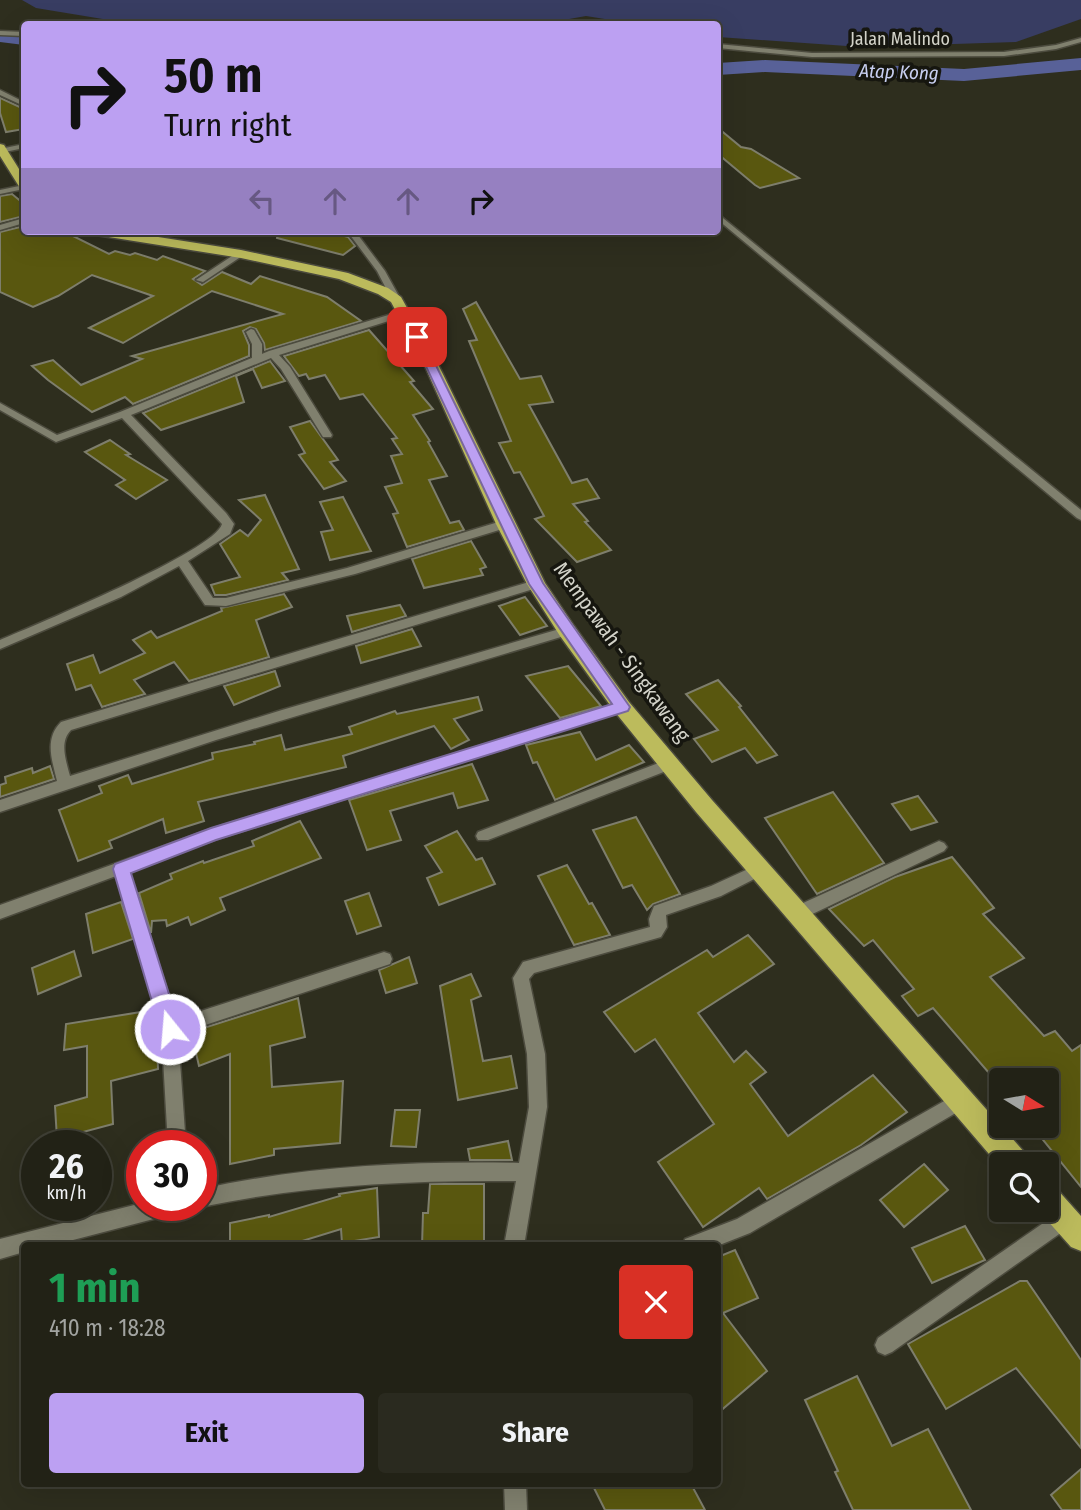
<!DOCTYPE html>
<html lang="en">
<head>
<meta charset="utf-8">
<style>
  body { margin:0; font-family:"Fira Sans Condensed",sans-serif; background:#2a2a1f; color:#f1f3f6; height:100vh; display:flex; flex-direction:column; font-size:26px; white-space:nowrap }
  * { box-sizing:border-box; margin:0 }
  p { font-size:23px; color:#a2a4a1 }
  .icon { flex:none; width:38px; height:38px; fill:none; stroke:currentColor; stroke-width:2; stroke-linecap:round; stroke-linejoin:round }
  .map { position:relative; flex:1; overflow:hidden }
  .details { position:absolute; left:21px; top:1242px; width:700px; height:245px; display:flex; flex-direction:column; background:#222216; border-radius:7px; box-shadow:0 7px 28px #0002,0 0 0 2px #3f3f35 }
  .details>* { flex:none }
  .guide { position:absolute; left:21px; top:21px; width:700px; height:214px; border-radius:7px; box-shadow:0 7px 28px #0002,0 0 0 2px #3f3f35; background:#bca0f2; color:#111; overflow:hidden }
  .needle { width:46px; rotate:101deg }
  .buttons { position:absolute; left:989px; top:1068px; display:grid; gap:14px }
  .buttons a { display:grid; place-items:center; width:70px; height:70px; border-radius:7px; background:#222216; box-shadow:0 7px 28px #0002,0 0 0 2px #3f3f35; font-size:35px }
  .speed { position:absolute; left:21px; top:1130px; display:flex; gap:14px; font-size:35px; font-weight:700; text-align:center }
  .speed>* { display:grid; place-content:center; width:91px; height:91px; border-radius:50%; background:#222216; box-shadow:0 7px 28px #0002,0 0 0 2px #3f3f35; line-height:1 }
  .speed small { font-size:18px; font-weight:400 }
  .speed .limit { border:10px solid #d22; background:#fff; color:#111 }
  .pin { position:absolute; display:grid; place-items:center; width:60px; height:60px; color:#fff; margin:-30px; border-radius:14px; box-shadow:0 4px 10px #0006 }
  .me { position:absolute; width:77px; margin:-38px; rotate:343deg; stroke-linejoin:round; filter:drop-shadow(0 0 5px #0008) }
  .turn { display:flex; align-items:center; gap:24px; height:147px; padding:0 28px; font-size:32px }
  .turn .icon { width:91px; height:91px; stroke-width:2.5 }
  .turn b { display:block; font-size:49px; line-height:60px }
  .lanes { display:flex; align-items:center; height:66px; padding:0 28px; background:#0003; justify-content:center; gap:35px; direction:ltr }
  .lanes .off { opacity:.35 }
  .round { display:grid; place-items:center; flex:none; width:74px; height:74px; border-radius:7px; background:#2a2a1f }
  .head { display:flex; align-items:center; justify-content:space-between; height:119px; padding:0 28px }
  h1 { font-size:42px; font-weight:700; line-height:52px; color:#1e9e55 }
  .primary-button { display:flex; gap:14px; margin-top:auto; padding:14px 28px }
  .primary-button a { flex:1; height:80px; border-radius:7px; background:#bca0f2; color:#111; font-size:28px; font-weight:700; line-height:80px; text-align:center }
  .primary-button a+a { background:#2a2a1f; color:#f1f3f6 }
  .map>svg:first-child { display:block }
</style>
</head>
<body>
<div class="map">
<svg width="1081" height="1510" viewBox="0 0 1081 1510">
  <rect width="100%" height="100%" fill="#2e2e1e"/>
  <polygon fill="#383d62" points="22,0 1081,0 1081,19 1016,42 861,47 718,37 718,24 636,24 586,16 541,24 133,24 36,8"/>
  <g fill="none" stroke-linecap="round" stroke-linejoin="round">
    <g fill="#586198" fill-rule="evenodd">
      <polygon points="0,30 24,33 24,45 0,42"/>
      <polygon points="1081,58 1081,70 964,81 765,72 718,75 718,63 765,60 964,69"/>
    </g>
  </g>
  <g fill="#59570f" stroke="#7e7e6c" stroke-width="2">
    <polygon points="0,98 24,109 24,129 6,132 0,113"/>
    <polygon points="718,128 741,147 751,149 799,178 760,188 755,185 718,154"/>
    <polygon points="12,194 24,204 24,216 0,222 0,196"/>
    <polygon points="24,226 24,231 63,231 109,254 115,251 130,255 135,253 157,260 163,256 205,271 193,279 202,285 222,272 251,284 260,276 327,297 361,321 265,350 264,343 256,329 250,327 243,331 249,345 249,356 133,404 125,397 92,412 48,380 32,366 53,360 81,385 142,359 132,356 283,314 212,291 123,343 89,328 153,296 92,275 58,296 33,307 0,292 0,232"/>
    <polygon points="278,231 327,231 348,237 355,246 343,255 277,238"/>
    <polygon points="476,302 520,379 541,376 553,402 529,405 572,483 587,479 599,498 573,504 588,521 585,522 611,550 577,562 535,519 544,516 520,472 514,473 499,443 511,441 469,341 477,340 463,309"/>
    <polygon points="369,330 414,381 410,382 433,409 413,415 430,441 428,442 447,476 429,480 450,523 459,521 464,530 407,547 393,514 398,513 385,487 402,483 391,456 402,454 392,439 397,438 363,394 340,399 325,375 309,379 306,374 299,376 284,356"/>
    <polygon points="270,361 285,381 262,388 253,369 236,376 244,402 161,430 143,413"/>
    <polygon points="310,421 338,460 330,462 346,481 324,489 299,455 305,453 290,427"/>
    <polygon points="110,440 130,454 126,455 167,480 136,499 116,485 125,480 85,452"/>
    <polygon points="265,495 299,569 282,573 288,580 226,595 215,595 211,585 240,577 220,544 240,530 248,536 261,520 239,500"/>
    <polygon points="343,497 371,551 330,560 321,532 333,530 320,502"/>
    <polygon points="471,541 486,567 480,569 483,575 424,588 412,559"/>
    <polygon points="284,594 292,607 256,620 269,657 189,681 174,662 134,680 145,694 102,707 91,685 76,690 67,664 93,655 100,673 145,653 133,640 151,631 157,638 222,611 221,608"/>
    <polygon points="525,597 547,626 520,635 499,606"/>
    <polygon points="400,605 406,616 352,632 347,616"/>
    <polygon points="412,629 421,646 361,663 356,646"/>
    <polygon points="568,666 601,706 560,718 526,676"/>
    <polygon points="275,671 280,686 234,705 224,686"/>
    <polygon points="718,680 741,706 739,707 777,755 757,763 745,748 712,762 694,739 718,730 686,694"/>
    <polygon points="478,697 482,710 454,719 469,740 451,749 434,726 343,756 346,767 198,802 204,821 166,833 163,819 109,841 112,848 78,861 59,810 102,793 99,786 128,775 132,784 213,759 212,753 255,744 254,742 281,735 285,750 352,734 349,727 395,711 397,714"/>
    <polygon points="580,732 596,760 629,745 644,762 555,800 537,762 533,763 526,745"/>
    <polygon points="472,764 488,800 458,808 453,793 390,811 401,840 367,850 349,800"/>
    <polygon points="50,766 54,779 0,797 0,785 6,783 5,777 32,768 33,773"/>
    <polygon points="833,792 884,863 817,894 765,818"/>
    <polygon points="918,796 937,822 911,830 892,804"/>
    <polygon points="636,817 680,894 653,904 647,910 632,885 623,888 593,830"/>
    <polygon points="300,821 321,858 220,898 225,910 191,925 188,917 167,926 166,920 152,921 151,933 139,893 172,879 170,874 203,861 204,863 254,846 252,841"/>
    <polygon points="457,831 476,860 482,858 495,884 439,905 427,878 442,872 425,846"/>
    <polygon points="952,857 994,908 983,914 1024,958 990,977 1044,1036 1055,1031 1072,1051 1081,1045 1081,1187 1031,1125 1046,1125 1046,1080 995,1080 933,1008 918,1016 902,996 914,989 873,940 864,946 829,909 895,877"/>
    <polygon points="567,865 589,904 592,903 610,935 574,945 538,876"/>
    <polygon points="369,893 381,926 357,934 345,901"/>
    <polygon points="121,902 133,939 93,953 86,914"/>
    <polygon points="748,935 774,964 698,1013 734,1062 746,1051 766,1072 750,1084 788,1136 873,1075 907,1112 861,1145 767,1199 759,1188 703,1227 658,1162 714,1124 655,1039 635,1052 604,1012 707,950 713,957"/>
    <polygon points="74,951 81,976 38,994 32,968"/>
    <polygon points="409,957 417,983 386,993 379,970"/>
    <polygon points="471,974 481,996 471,1000 483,1061 511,1056 517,1088 458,1100 440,986"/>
    <polygon points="298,998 305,1037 270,1046 272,1087 343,1081 340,1143 274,1149 274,1155 230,1164 230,1054 199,1066 191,1032"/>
    <polygon points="141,1012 139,1044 157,1040 158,1069 111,1081 113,1124 57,1139 55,1106 87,1097 87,1046 64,1050 66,1024"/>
    <polygon points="395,1110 420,1110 416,1147 391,1146"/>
    <polygon points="508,1141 512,1160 470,1160 468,1149"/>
    <polygon points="924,1164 948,1190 904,1227 880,1200"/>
    <polygon points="430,1184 484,1184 484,1246 422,1246 423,1213 428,1213"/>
    <polygon points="377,1188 379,1237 342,1243 341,1229 286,1246 230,1246 230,1223 269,1215 269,1217 340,1196 339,1194"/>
    <polygon points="965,1226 985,1260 932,1283 912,1248"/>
    <polygon points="735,1250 758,1298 723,1313 767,1371 718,1413 718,1257"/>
    <polygon points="1020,1281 1027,1281 1081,1360 1081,1448 1016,1368 946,1409 908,1344"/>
    <polygon points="857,1376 892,1446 928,1429 971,1510 853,1510 835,1472 838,1471 805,1400"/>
    <polygon points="1081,1469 1081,1510 1062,1510 1051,1495"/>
    <polygon points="592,1484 691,1484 705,1510 605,1510"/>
  </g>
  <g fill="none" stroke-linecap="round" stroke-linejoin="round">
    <defs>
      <g id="lane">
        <polygon points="718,214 1081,510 1081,520 1077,518 718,220"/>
        <polygon points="251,329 254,330 262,344 262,358 257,361 252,358 252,344 246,332"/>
      </g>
      <g id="street">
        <polygon points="0,31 24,32 24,36 0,35"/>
        <polygon points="1081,38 1081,42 1056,49 1004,56 812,57 718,48 718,44 812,53 1004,52 1056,45"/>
        <polygon points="0,90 24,102 24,106 0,95"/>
        <polygon points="24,144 24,148 0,153 0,149"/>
        <polygon points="24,185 24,189 0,194 0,190"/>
        <polygon points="24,218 24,223 0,230 0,225"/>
        <polygon points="347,231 355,231 385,271 401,300 399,302 393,302 377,271"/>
        <polygon points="238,252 245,254 203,282 196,280"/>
        <path d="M405,310L408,311V315L279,355L290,367L332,435L331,437H323L281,369L271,358L131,415L226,513L234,524L230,534L188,561L213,598H226L347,568L505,520L511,524L509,527L355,574L226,606L205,605L179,566L121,597L0,649V640C33,626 215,551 222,524L122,418L56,442L0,410V403L57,435L120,412L269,351Z"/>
        <path d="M536,580L540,581L542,584L540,587L71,730C59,742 66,761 70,776L282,710L563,628H571L573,631L571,634L216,740L0,812V800L57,781C52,760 44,739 61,722Z"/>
        <polygon points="622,702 629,707 627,710 214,840 129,871 176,1019 384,952 390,954 392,959 390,964 384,966 178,1034 186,1146 168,1146 161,1023 116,876 0,919 0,905 211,829"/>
        <polygon points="669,759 674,760 676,764 674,768 488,840 478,840 476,836 478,832"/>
        <polygon points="939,841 944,843 947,847 944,851 802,919 796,921 790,919 788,914 790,909"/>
        <path d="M759,864L764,866L767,870L764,874L721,896L666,915L667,927L661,937L534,973L529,979L545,1054L547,1107L524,1246H504L516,1181C409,1180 305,1185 201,1207L197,1206H201V1189C306,1166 412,1161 519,1163L529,1107L527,1054L513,978L523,962L650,927L649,919L654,906L711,886Z"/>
        <polygon points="960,1092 966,1095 969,1101 966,1107 750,1233 717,1246 682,1246 685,1239 737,1219"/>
        <polygon points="142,1203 142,1206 178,1206 176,1213 169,1215 50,1246 24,1246 24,1252 0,1259 0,1239"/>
        <polygon points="1065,1208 1072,1211 1075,1218 1072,1225 892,1352 885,1355 878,1352 875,1345 878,1338"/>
        <polygon points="504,1484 526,1484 527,1510 505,1510"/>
      </g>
      <g id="highway">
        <polygon points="0,144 4,145 24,177 24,189 20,188 0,156"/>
        <polygon points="90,231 120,231 241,250 348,273 388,288 401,297 436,360 545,583 574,626 629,702 712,800 1026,1154 1030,1164 1001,1164 1001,1168 696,812 615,712 560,636 527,584 496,524 422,360 391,302 378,294 339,279 241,258 96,235"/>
        <polygon points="1046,1184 1056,1188 1081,1216 1081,1251 1071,1247 1037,1209 1046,1209"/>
      </g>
    </defs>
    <use href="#lane" stroke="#4c4b3e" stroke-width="3"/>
    <use href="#street" stroke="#4c4b3e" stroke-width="3"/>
    <use href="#highway" stroke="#4c4b3e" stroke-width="3"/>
    <use href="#lane" fill="#80806e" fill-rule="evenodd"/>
    <use href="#street" fill="#80806e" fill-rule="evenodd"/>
    <use href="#highway" fill="#bcbb5c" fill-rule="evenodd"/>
  </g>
  <polygon fill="#bca0f2" stroke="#7a689d" stroke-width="2" points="417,333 422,337 543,583 630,707 628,711 216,840 131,873 180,1029 177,1035 170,1038 163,1035 160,1029 113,869 115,864 211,828 612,704 529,584 412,337"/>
  <g text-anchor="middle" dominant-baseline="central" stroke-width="7" stroke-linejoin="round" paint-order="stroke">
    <g font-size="18" fill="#d3d3c9" stroke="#16160f">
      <text x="900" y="39">Jalan Malindo</text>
    </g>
    <g font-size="19" font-style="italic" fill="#c8cff1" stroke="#16160f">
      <text transform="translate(899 72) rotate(2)">Atap Kong</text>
    </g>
    <g font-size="21" fill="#d3d3c9" stroke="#16160f">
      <text transform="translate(622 652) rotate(54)">Mempawah - Singkawang</text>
    </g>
  </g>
</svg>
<div class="buttons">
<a><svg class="needle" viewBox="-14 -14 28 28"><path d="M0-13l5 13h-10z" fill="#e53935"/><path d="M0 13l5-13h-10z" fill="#a2a4a1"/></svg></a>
<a><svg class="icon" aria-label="search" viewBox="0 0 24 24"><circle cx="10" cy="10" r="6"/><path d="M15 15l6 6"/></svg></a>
</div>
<div class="speed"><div>26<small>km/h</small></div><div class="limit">30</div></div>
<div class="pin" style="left:417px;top:337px;background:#d93025"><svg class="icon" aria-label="arrive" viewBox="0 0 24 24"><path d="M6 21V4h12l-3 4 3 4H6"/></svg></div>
<svg class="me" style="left:170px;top:1029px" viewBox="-20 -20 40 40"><circle r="17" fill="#bca0f2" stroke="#fff" stroke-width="3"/><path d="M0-11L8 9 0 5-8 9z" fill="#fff"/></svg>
<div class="guide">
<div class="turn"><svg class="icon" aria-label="right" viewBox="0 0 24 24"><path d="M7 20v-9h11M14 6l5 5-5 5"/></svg><div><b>50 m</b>Turn right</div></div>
<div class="lanes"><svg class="icon off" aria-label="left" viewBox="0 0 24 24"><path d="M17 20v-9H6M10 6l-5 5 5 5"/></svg><svg class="icon off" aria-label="ahead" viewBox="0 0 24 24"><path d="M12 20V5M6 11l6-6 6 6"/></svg><svg class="icon off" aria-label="ahead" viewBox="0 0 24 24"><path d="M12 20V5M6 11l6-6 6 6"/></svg><svg class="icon" aria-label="right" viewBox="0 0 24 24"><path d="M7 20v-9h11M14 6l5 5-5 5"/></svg></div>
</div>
<section class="details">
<div class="head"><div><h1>1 min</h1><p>410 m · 18:28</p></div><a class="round" style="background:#d93025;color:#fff"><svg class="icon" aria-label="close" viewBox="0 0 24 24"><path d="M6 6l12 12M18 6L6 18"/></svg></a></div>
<div class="primary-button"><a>Exit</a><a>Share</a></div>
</section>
</div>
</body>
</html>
